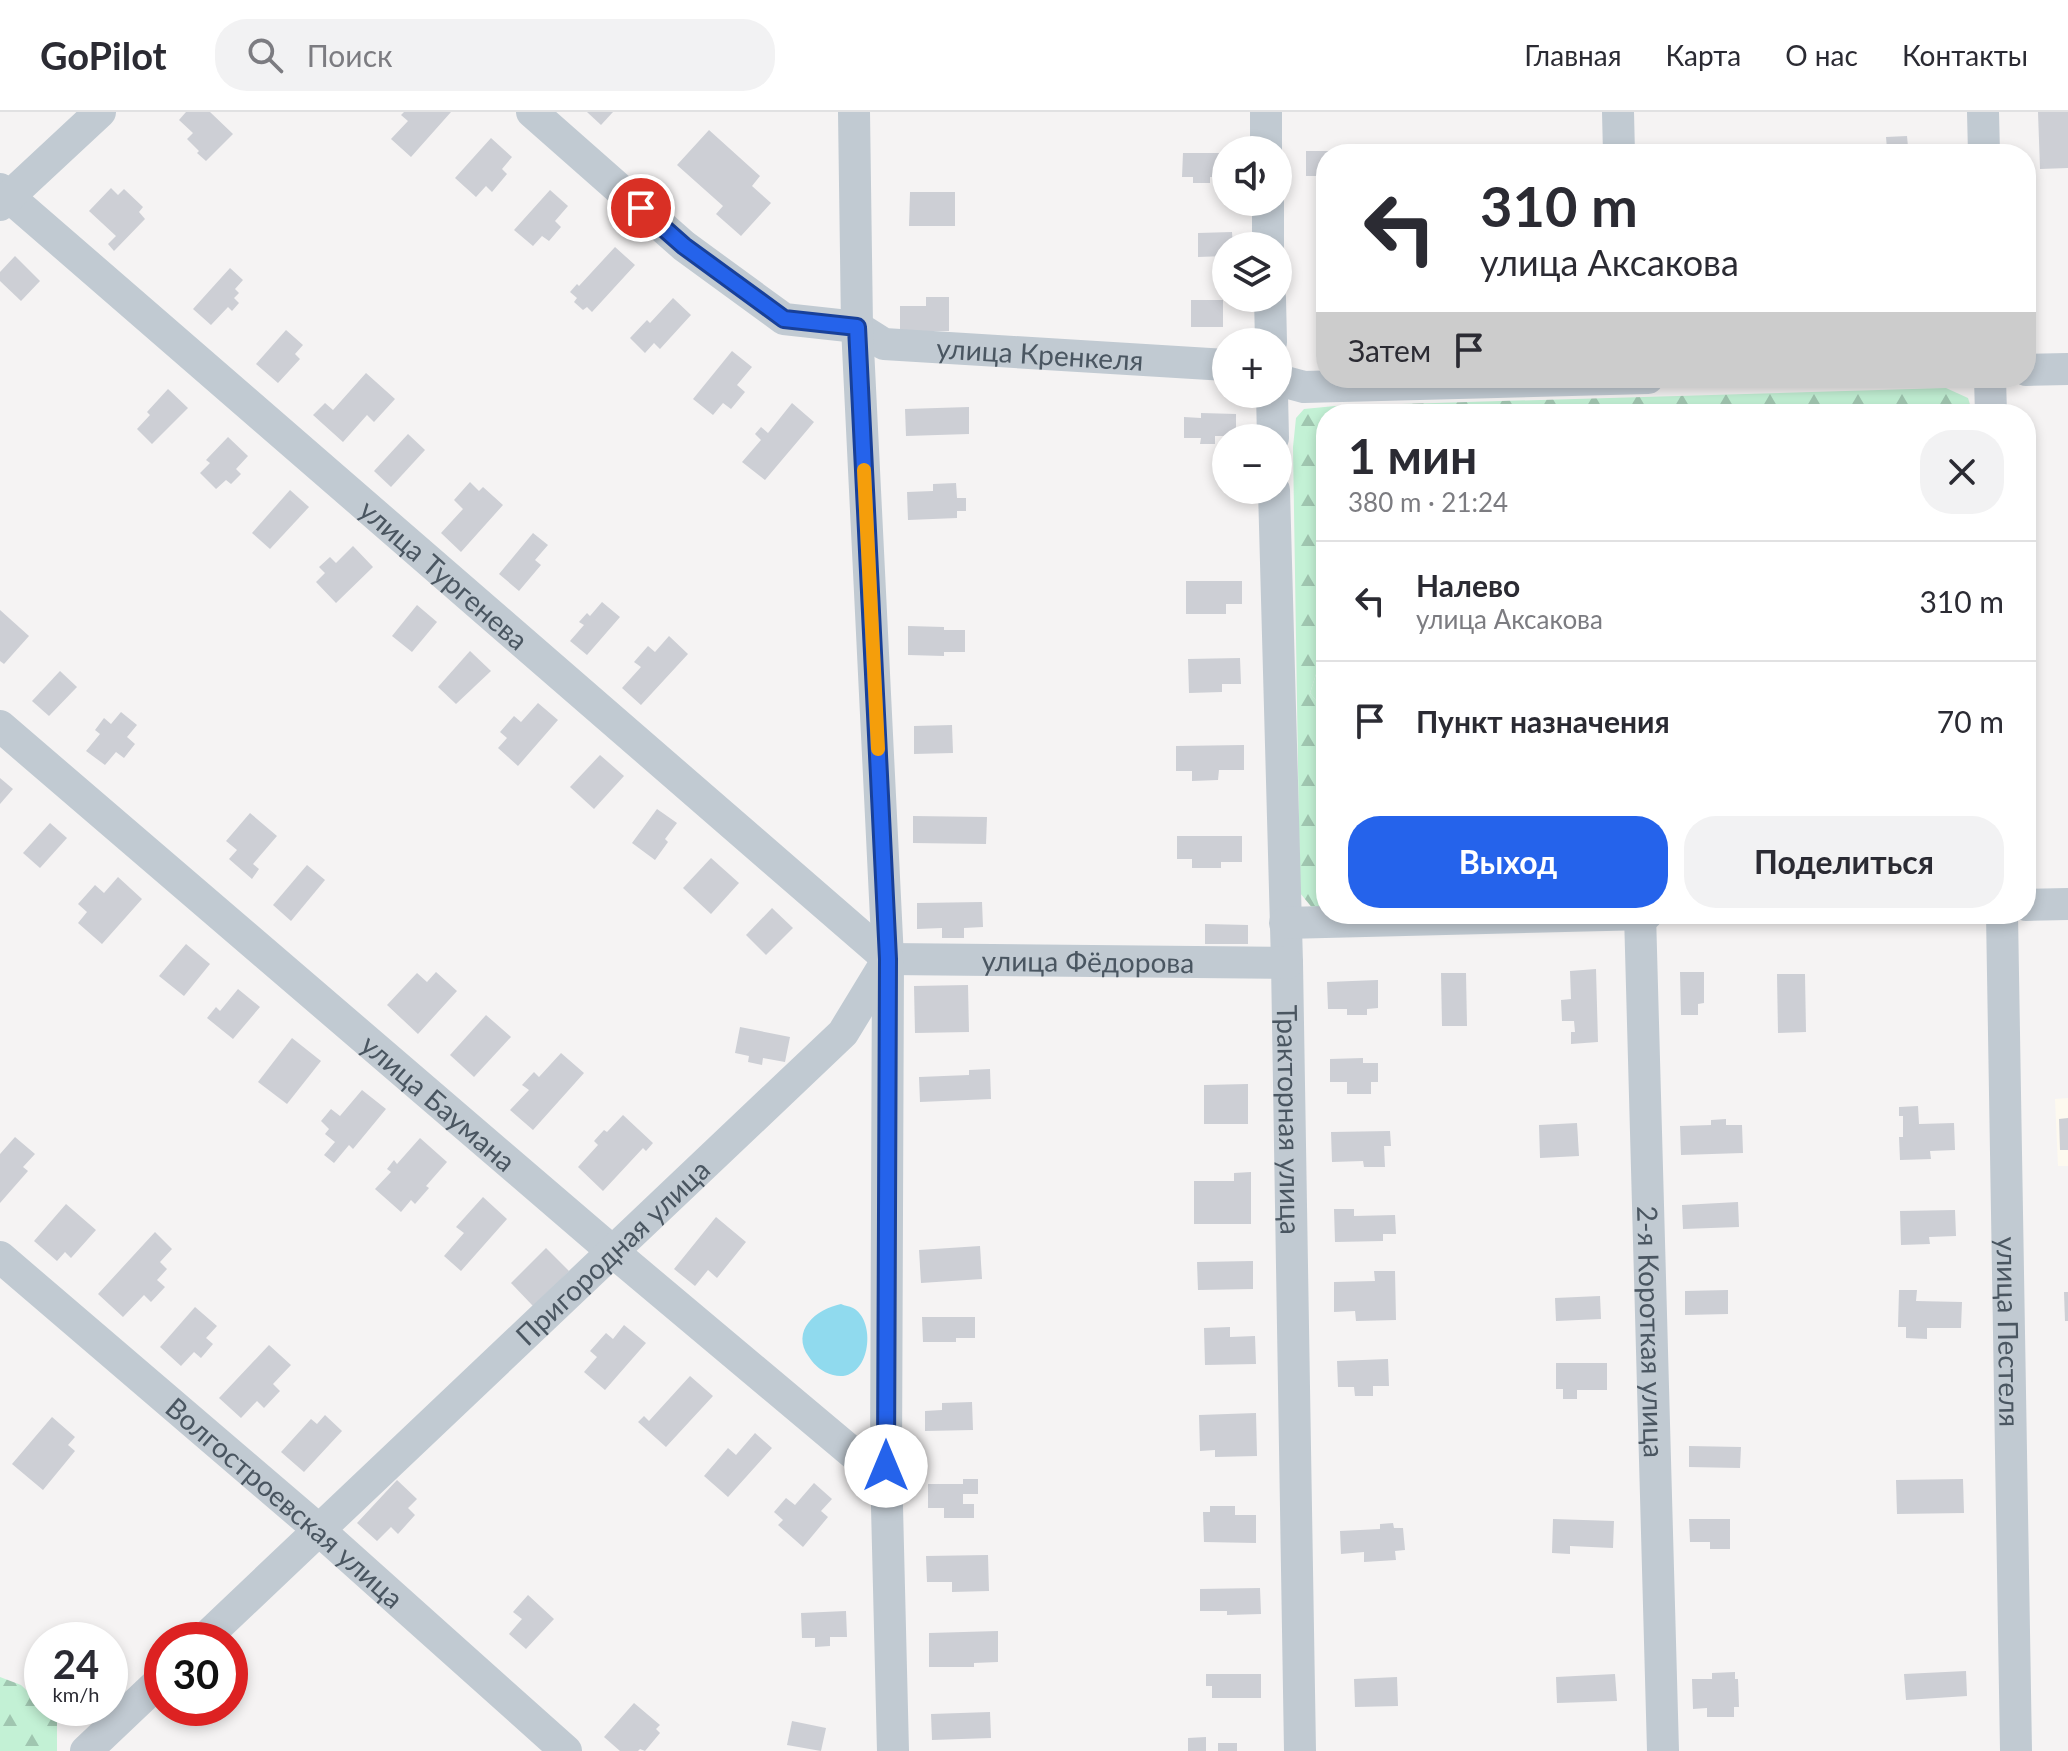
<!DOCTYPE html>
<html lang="ru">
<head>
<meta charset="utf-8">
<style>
  body { margin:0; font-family:Lato,sans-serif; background:#f2f2f3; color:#2b2b33; height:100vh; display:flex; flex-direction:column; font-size:30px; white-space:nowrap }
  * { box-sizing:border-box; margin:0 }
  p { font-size:26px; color:#7c7c81 }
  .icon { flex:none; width:44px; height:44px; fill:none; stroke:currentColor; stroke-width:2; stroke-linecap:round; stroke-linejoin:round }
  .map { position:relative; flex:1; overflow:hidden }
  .panel { position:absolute; left:1316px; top:292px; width:720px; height:520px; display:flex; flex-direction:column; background:#fff; border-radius:32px; box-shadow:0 4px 12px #0003 }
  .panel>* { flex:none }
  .top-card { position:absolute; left:1316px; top:32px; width:720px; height:244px; border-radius:32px; box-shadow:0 4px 12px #0003; background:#fff; color:#2b2b33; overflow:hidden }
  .buttons { position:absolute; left:1212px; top:24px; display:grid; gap:16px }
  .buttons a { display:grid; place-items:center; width:80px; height:80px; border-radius:50%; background:#fff; box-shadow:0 4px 12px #0003; font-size:40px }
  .speed { position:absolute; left:24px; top:1510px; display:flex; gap:16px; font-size:40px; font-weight:700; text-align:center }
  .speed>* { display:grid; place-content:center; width:104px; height:104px; border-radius:50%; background:#fff; box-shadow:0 4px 12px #0003; line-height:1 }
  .speed small { font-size:20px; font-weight:400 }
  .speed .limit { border:12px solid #d22; background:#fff; color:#111 }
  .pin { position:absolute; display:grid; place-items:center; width:68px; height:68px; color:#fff; margin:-34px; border:4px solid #fff; border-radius:50%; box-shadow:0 2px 8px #0007 }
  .me { position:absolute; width:88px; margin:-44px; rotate:0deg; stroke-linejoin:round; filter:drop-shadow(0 0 6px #0008) }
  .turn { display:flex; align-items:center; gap:28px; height:168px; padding:0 32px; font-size:36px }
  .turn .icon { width:104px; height:104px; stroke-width:2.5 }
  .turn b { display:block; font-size:56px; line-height:68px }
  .then { display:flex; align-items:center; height:76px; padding:0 32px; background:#0003; gap:16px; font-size:30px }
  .round { display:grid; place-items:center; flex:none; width:84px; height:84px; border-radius:32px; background:#f2f2f3 }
  .summary { display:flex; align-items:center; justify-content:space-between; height:136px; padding:0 32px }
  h1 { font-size:48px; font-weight:700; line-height:60px }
  .cta { display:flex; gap:16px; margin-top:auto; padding:16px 32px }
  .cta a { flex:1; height:92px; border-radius:32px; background:#2563eb; color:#fff; font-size:32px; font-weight:700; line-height:92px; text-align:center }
  .cta a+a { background:#f2f2f3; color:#2b2b33 }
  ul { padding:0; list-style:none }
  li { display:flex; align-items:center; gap:24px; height:120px; padding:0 32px; border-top:2px solid #e1e1e2 }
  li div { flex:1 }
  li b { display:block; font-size:30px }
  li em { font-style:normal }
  header { display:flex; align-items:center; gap:48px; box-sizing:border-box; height:112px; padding:0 40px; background:#fff; border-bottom:2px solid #e1e1e2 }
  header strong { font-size:38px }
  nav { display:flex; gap:44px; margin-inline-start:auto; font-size:28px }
  .search { width:560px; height:72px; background:#f2f2f3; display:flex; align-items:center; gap:20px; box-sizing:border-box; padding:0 28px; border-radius:32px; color:#7c7c81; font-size:30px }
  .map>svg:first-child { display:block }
</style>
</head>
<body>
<header>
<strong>GoPilot</strong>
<div class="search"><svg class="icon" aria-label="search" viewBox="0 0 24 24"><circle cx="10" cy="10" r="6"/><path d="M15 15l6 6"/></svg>Поиск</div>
<nav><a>Главная</a><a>Карта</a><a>О нас</a><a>Контакты</a></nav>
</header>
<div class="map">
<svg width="2068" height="1639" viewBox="0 0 2068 1639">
  <defs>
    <pattern id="grass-tufts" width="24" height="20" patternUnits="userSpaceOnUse" patternTransform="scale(2)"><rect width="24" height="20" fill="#c3f1d5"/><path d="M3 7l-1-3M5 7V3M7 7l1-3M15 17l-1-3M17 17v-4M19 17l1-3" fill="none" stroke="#a0c6b0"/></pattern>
    <pattern id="forest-firs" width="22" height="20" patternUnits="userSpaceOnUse" patternTransform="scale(2)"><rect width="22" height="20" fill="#c3f1d5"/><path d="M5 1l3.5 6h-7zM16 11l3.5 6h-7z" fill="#a0c6b0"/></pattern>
  </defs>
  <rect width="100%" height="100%" fill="#f5f3f3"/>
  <polygon fill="#fdf9ef" points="2068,986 2068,1054 2058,1054 2055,987"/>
  <polygon fill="url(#grass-tufts)" points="1326,551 1326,601 1310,581 1317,559"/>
  <g fill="url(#forest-firs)">
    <polygon points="1946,276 1968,286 1973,302 1326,302 1326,551 1317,559 1310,581 1326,601 1326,798 1314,798 1300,781 1293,335 1296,306 1304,297 1335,294"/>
    <polygon points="0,1565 21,1573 42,1593 42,1596 45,1596 57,1609 57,1639 0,1639"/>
  </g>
  <path fill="#90daee" d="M841,1192C845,1194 849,1194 853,1196C878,1209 870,1273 833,1263C822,1260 815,1254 809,1245C790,1219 816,1197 841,1192Z"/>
  <g fill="#cdcfd5">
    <polygon points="186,0 210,0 233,22 206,49 197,41 199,39 187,27 193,21 179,8"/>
    <polygon points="404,0 451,0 411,45 391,27 408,9 401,3"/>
    <polygon points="587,0 613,0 601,13"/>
    <polygon points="2038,0 2068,0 2068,56 2040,57"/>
    <polygon points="709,18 760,64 752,74 771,91 741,124 716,102 723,94 677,53"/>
    <polygon points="1907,24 1908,35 1928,35 1928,42 1875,42 1875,37 1887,37 1886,25"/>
    <polygon points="491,26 512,45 502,57 507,62 492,80 486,74 476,85 455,66"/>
    <polygon points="1371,34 1371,42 1326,42 1326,64 1306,64 1306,39 1361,39 1361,35"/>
    <polygon points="1183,41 1226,41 1226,65 1210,65 1210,71 1193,71 1193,65 1182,65"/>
    <polygon points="111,76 118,83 124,77 143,95 139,100 145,107 114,139 108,132 116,124 89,99"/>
    <polygon points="550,78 568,94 555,109 561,115 549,129 542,124 533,134 514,118"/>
    <polygon points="910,80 955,80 955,114 909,114"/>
    <polygon points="1232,120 1233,134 1226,134 1226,144 1198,145 1198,121"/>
    <polygon points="615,135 635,153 592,200 587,195 583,198 574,190 577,186 570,180 577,172 579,174"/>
    <polygon points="15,144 40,169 21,189 0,169 0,160"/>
    <polygon points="230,156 243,168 235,177 239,181 234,186 239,191 232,199 228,195 211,213 193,197"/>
    <polygon points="926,185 949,185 949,219 900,219 900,194 926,194"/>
    <polygon points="673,186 691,203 660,237 654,231 645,241 630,226 647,208 650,211"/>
    <rect x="1191" y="188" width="32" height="27"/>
    <polygon points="286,218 303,233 295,242 300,247 278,271 256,252"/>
    <polygon points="732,239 752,255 737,273 745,280 731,297 723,291 713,303 693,287"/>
    <polygon points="366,261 395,287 374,310 367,303 343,330 313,303 325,291 333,298"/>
    <polygon points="168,277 188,296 152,332 137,317 150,303 147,300"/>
    <polygon points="792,291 814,310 765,368 742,350 761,328 755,322 761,315 768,321"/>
    <polygon points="969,295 969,322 906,324 905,297"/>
    <polygon points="1201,301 1236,302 1236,324 1215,324 1215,332 1200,332 1201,326 1184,326 1184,305 1201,306"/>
    <polygon points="408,322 425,338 391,375 374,359"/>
    <polygon points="228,325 248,344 236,357 241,362 231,372 226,368 216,377 200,361 210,351 206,348"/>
    <polygon points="470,370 479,379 483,375 503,393 461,440 441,421 463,397 454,388"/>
    <polygon points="956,371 957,386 966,386 966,399 957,399 957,406 908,408 907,380 933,379 933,372"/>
    <polygon points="290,378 309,395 270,437 252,421"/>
    <polygon points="533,421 548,433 535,448 541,453 519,479 499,462"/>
    <polygon points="353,434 373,455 336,491 316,470 325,461 319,455 330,445 336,451"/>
    <polygon points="1186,469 1242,469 1242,492 1226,492 1226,502 1186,502"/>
    <polygon points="602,490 620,505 587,543 570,529 584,513 579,510 587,501 590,504"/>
    <polygon points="417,493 437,510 412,540 392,524"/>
    <polygon points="0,498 29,524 4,552 0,549"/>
    <polygon points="908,514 944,515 944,518 965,518 965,540 944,540 944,544 908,543"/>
    <polygon points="669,524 688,542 641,593 622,576 641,555 634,550 648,534 655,540"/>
    <polygon points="470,539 491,559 456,592 438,575"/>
    <polygon points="1240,546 1241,572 1222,572 1222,580 1189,581 1188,547"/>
    <polygon points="60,559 77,575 49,604 32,589"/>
    <polygon points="538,591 558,608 518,654 498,636 507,626 500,620 514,604 521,610"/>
    <polygon points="121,600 137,613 127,625 135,632 124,646 116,640 105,653 86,639 100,622 95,618 104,606 111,612"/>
    <polygon points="952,613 953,641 914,642 914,614"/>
    <polygon points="1244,633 1244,658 1219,658 1218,668 1192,669 1192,659 1176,659 1176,634"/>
    <polygon points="600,643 624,664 594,697 570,675"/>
    <polygon points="0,666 13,677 0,692"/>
    <polygon points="657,697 677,711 665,727 668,730 655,748 632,731"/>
    <polygon points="250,701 277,724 253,752 259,757 252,767 229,747 237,738 226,729"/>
    <polygon points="913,704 987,705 986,732 913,731"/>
    <polygon points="50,711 67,726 40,756 23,741"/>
    <polygon points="1177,724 1242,724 1242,750 1221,750 1221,756 1192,756 1192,747 1177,747"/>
    <polygon points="711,746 739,771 711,802 683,776"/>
    <polygon points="307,753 325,768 291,809 273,793"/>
    <polygon points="118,765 142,787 102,832 78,811 87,800 78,792 95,773 104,781"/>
    <polygon points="982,790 983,815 964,816 964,826 942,826 942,816 917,817 917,791"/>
    <polygon points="772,796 793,816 766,843 746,823"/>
    <polygon points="1205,812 1248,813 1248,832 1205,832"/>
    <polygon points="186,832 210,852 184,884 159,864"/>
    <polygon points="1596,857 1598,930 1571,932 1571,920 1575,920 1574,909 1562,909 1561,888 1571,887 1570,859"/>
    <polygon points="436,860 457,879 418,922 387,893 417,861 427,870"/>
    <polygon points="1680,860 1704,860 1704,891 1698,892 1698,903 1681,903"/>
    <polygon points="1441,861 1466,861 1467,914 1442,914"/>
    <polygon points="1777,862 1805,862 1806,920 1778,921"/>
    <polygon points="1378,868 1378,896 1367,897 1367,903 1347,903 1347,897 1328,897 1327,870"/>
    <polygon points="968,873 969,920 915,921 914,874"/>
    <polygon points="238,877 260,895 233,927 207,906 216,895 220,899"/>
    <polygon points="486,903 511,925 474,965 450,943"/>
    <polygon points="740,915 790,925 785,950 763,946 762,953 748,950 749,944 735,941"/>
    <polygon points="292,926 321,949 287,992 258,970"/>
    <polygon points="561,941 584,961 533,1018 510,998 529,978 522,973 534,960 539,965"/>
    <polygon points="1363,946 1363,951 1378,951 1378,970 1371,970 1371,982 1347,982 1347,970 1330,970 1330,947"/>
    <polygon points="990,957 991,987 920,990 919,965 969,963 969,958"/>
    <polygon points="1248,972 1248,1012 1204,1012 1204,973"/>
    <polygon points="362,978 386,997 353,1037 349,1033 334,1051 324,1043 335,1030 325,1022 329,1017 321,1009 331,997 340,1004"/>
    <polygon points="1918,994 1919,1012 1954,1011 1955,1038 1930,1039 1931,1047 1900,1048 1899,1025 1903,1025 1903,1004 1899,1004 1899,995"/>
    <polygon points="623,1003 653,1031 646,1039 643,1036 603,1079 578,1055 598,1033 594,1029 604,1018 607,1020"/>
    <polygon points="2068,1006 2068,1038 2060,1038 2059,1007"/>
    <polygon points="1726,1007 1726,1013 1742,1013 1743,1041 1681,1043 1680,1014 1711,1013 1711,1008"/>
    <polygon points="1577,1011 1579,1044 1540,1046 1539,1013"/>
    <polygon points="1390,1019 1391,1034 1384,1034 1385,1055 1364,1055 1363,1049 1332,1050 1331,1020"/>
    <polygon points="15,1025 35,1042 23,1055 28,1059 0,1091 0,1042"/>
    <polygon points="420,1026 447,1050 426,1074 429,1076 415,1092 411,1088 401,1100 375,1077 391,1060 387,1057 394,1048 397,1052"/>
    <polygon points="1251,1060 1251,1112 1194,1112 1194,1069 1234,1069 1234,1061"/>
    <polygon points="483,1085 507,1107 461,1159 444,1144 464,1121 456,1115"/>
    <polygon points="1738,1090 1739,1115 1683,1117 1682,1093"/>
    <polygon points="66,1092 96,1118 71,1146 65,1140 57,1149 34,1129"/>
    <polygon points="1334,1097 1354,1097 1354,1104 1395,1103 1396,1122 1383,1122 1383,1129 1335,1130"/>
    <polygon points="1955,1098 1956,1124 1929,1125 1930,1132 1901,1133 1900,1099"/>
    <polygon points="716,1105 746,1130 717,1166 708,1158 695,1174 674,1157"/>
    <polygon points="155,1120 172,1137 160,1150 167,1157 157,1168 165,1175 151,1190 144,1183 123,1205 98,1182"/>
    <polygon points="980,1134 982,1167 921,1171 919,1138"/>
    <polygon points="546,1136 569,1159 533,1194 511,1171"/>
    <polygon points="1253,1149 1253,1177 1198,1178 1197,1150"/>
    <polygon points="1374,1159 1395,1159 1396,1208 1356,1209 1355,1199 1334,1200 1334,1170 1375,1169"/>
    <polygon points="1728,1178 1728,1202 1685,1203 1685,1179"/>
    <polygon points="1899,1178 1917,1178 1916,1189 1962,1190 1961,1216 1927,1216 1927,1227 1906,1226 1906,1215 1898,1215"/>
    <polygon points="2064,1180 2068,1180 2068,1209 2065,1209"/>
    <polygon points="1600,1184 1601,1207 1556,1209 1555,1186"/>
    <polygon points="195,1195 217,1214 206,1226 213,1232 201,1246 194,1240 181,1254 160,1235"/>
    <polygon points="922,1205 975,1205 975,1226 956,1226 956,1230 923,1230"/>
    <polygon points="624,1213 646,1231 605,1278 584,1260 597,1245 590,1239 606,1221 613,1227"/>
    <polygon points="1230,1215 1230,1225 1255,1224 1256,1252 1205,1253 1204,1216"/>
    <polygon points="269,1233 291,1253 273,1272 280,1279 264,1296 257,1289 241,1306 219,1286"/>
    <polygon points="1388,1247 1389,1274 1373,1274 1373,1284 1355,1284 1354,1275 1338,1275 1337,1249"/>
    <polygon points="1556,1251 1607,1251 1607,1278 1577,1278 1577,1287 1563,1287 1563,1277 1556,1277"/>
    <polygon points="690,1264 713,1284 666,1335 638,1310 644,1304 649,1309"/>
    <polygon points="972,1290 973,1318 925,1319 925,1299 942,1298 942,1291"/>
    <polygon points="1256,1301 1257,1344 1215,1345 1215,1338 1200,1339 1199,1303"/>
    <polygon points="325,1303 342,1319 304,1360 281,1340 311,1307 317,1312"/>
    <polygon points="52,1305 75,1325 68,1333 75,1339 43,1378 12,1352"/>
    <polygon points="755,1321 772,1336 728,1385 704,1364 728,1336 736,1343"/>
    <polygon points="1689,1334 1741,1335 1740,1356 1689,1355"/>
    <polygon points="963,1367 978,1367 978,1382 963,1382 963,1392 974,1392 974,1406 944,1406 944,1396 928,1396 928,1372 963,1372"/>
    <polygon points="1963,1367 1964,1401 1897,1402 1896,1368"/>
    <polygon points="397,1368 417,1387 408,1396 415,1403 398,1422 391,1415 377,1429 357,1411"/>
    <polygon points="814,1371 832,1387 821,1399 828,1405 803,1435 778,1413 783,1408 774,1400 786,1386 795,1393"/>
    <polygon points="1210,1394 1235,1394 1235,1403 1256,1403 1256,1431 1204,1430 1203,1400 1210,1400"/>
    <polygon points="1553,1407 1614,1409 1613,1436 1570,1434 1570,1442 1552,1441"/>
    <polygon points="1689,1407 1730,1407 1730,1437 1710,1437 1710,1430 1690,1430"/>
    <polygon points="1393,1411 1394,1416 1403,1416 1405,1438 1395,1439 1396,1448 1364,1450 1364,1440 1341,1442 1340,1419 1380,1417 1380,1412"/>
    <polygon points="988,1443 989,1479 952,1480 952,1470 927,1470 926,1444"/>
    <polygon points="1260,1476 1261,1502 1227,1503 1227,1499 1200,1499 1200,1477"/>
    <polygon points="528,1483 554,1507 526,1537 509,1522 522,1507 513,1500"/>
    <polygon points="846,1499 847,1525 830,1525 830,1534 815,1535 815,1526 802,1526 801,1501"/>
    <polygon points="998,1519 998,1550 974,1551 974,1555 929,1555 929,1521"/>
    <polygon points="1966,1559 1967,1584 1906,1588 1904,1562"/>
    <polygon points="1735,1560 1735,1567 1738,1567 1739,1595 1734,1595 1734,1605 1707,1605 1707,1596 1693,1597 1692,1567 1712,1567 1712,1561"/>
    <polygon points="1206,1562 1261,1562 1261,1586 1212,1586 1212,1574 1206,1574"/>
    <polygon points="1615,1562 1617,1589 1557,1591 1556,1565"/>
    <polygon points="1397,1565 1398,1594 1355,1595 1354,1567"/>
    <polygon points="634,1591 660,1613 656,1617 660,1621 645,1639 640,1637 638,1639 620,1639 604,1625"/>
    <polygon points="990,1600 991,1626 932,1628 931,1602"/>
    <polygon points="792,1609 826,1616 821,1639 787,1633"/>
    <polygon points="1206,1625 1206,1639 1188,1639 1188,1626"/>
    <rect x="1218" y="1631" width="19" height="8"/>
  </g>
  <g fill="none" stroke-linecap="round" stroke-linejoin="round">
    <g stroke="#c1cad2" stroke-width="32">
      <path id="s1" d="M532,0L684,134L784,207L857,215L884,232L1226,253"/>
      <polyline points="854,0 857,215 888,847 886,1354 893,1639"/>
      <polyline points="1266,0 1266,38"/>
      <polyline points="1618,0 1619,42"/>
      <polyline points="1983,0 1984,42"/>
      <path id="s2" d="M0,77L888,847"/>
      <polyline points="1268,90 1268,134"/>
      <polyline points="0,93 100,0"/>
      <polyline points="1270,186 1271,230"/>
      <polyline points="2026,258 2068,257"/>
      <polyline points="1990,266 1991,302"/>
      <polyline points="1278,268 1304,275 1648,266"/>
      <polyline points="1272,282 1273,326"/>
      <path id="s3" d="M1274,378L1287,851L1300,1639"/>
      <path id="s4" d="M0,614L612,1139L867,1353L886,1354"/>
      <polyline points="2026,793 2068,792"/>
      <path id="s5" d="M1640,802L1663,1639"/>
      <path id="s6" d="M2002,802L2016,1639"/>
      <polyline points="1285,811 1647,802"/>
      <path id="s7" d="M888,847L1287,851"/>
      <path id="s8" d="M0,1145L319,1418L566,1639"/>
      <path id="s9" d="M203,1528L843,921L888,847"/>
      <polyline points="86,1639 162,1567"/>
    </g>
  </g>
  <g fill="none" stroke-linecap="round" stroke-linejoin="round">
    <defs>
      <polyline id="route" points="641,96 684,134 784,207 857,215 888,847 886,1354"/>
    </defs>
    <use href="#route" stroke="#184099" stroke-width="20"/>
    <use href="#route" stroke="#2563eb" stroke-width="14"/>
    <polyline stroke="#f59e0b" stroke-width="14" points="864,358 878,637"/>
  </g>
  <g text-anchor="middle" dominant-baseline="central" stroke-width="7" stroke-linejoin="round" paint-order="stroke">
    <g font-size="28" fill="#4a5661" stroke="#fff">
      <text stroke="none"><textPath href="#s1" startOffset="588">улица Кренкеля</textPath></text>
      <text stroke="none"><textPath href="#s2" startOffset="588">улица Тургенева</textPath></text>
      <text stroke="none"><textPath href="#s7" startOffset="200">улица Фёдорова</textPath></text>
      <text stroke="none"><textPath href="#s4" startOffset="578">улица Баумана</textPath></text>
      <text stroke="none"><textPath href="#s3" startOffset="630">Тракторная улица</textPath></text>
      <text stroke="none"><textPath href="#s9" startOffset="564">Пригородная улица</textPath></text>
      <text stroke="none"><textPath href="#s5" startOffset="418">2-я Короткая улица</textPath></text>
      <text stroke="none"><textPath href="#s6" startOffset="418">улица Пестеля</textPath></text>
      <text stroke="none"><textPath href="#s8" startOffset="376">Волгостроевская улица</textPath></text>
    </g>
  </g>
</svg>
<div class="buttons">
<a><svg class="icon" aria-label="sound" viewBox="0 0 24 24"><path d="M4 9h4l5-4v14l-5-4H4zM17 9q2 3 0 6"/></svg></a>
<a><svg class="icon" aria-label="layers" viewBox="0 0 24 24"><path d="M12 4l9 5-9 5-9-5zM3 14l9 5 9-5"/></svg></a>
<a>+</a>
<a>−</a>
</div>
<div class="speed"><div>24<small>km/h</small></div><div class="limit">30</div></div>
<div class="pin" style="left:641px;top:96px;background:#d93025"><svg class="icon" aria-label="arrive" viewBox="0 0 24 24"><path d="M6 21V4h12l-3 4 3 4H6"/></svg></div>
<svg class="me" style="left:886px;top:1354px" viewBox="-20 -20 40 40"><circle r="19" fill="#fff"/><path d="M0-13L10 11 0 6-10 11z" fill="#2563eb"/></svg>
<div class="top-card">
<div class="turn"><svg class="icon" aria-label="left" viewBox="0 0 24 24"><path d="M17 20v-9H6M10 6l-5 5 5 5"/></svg><div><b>310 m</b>улица Аксакова</div></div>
<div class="then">Затем<svg class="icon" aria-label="arrive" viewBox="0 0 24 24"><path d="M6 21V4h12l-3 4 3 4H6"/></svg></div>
</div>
<section class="panel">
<div class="summary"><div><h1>1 мин</h1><p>380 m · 21:24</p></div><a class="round"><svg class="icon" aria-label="close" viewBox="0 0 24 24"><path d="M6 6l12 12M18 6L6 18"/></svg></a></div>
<ul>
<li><svg class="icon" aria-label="left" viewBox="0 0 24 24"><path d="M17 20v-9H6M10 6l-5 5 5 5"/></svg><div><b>Налево</b><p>улица Аксакова</p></div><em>310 m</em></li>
<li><svg class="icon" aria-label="arrive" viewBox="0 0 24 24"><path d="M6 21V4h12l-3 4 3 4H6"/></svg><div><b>Пункт назначения</b></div><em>70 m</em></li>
</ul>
<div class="cta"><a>Выход</a><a>Поделиться</a></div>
</section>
</div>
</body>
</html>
